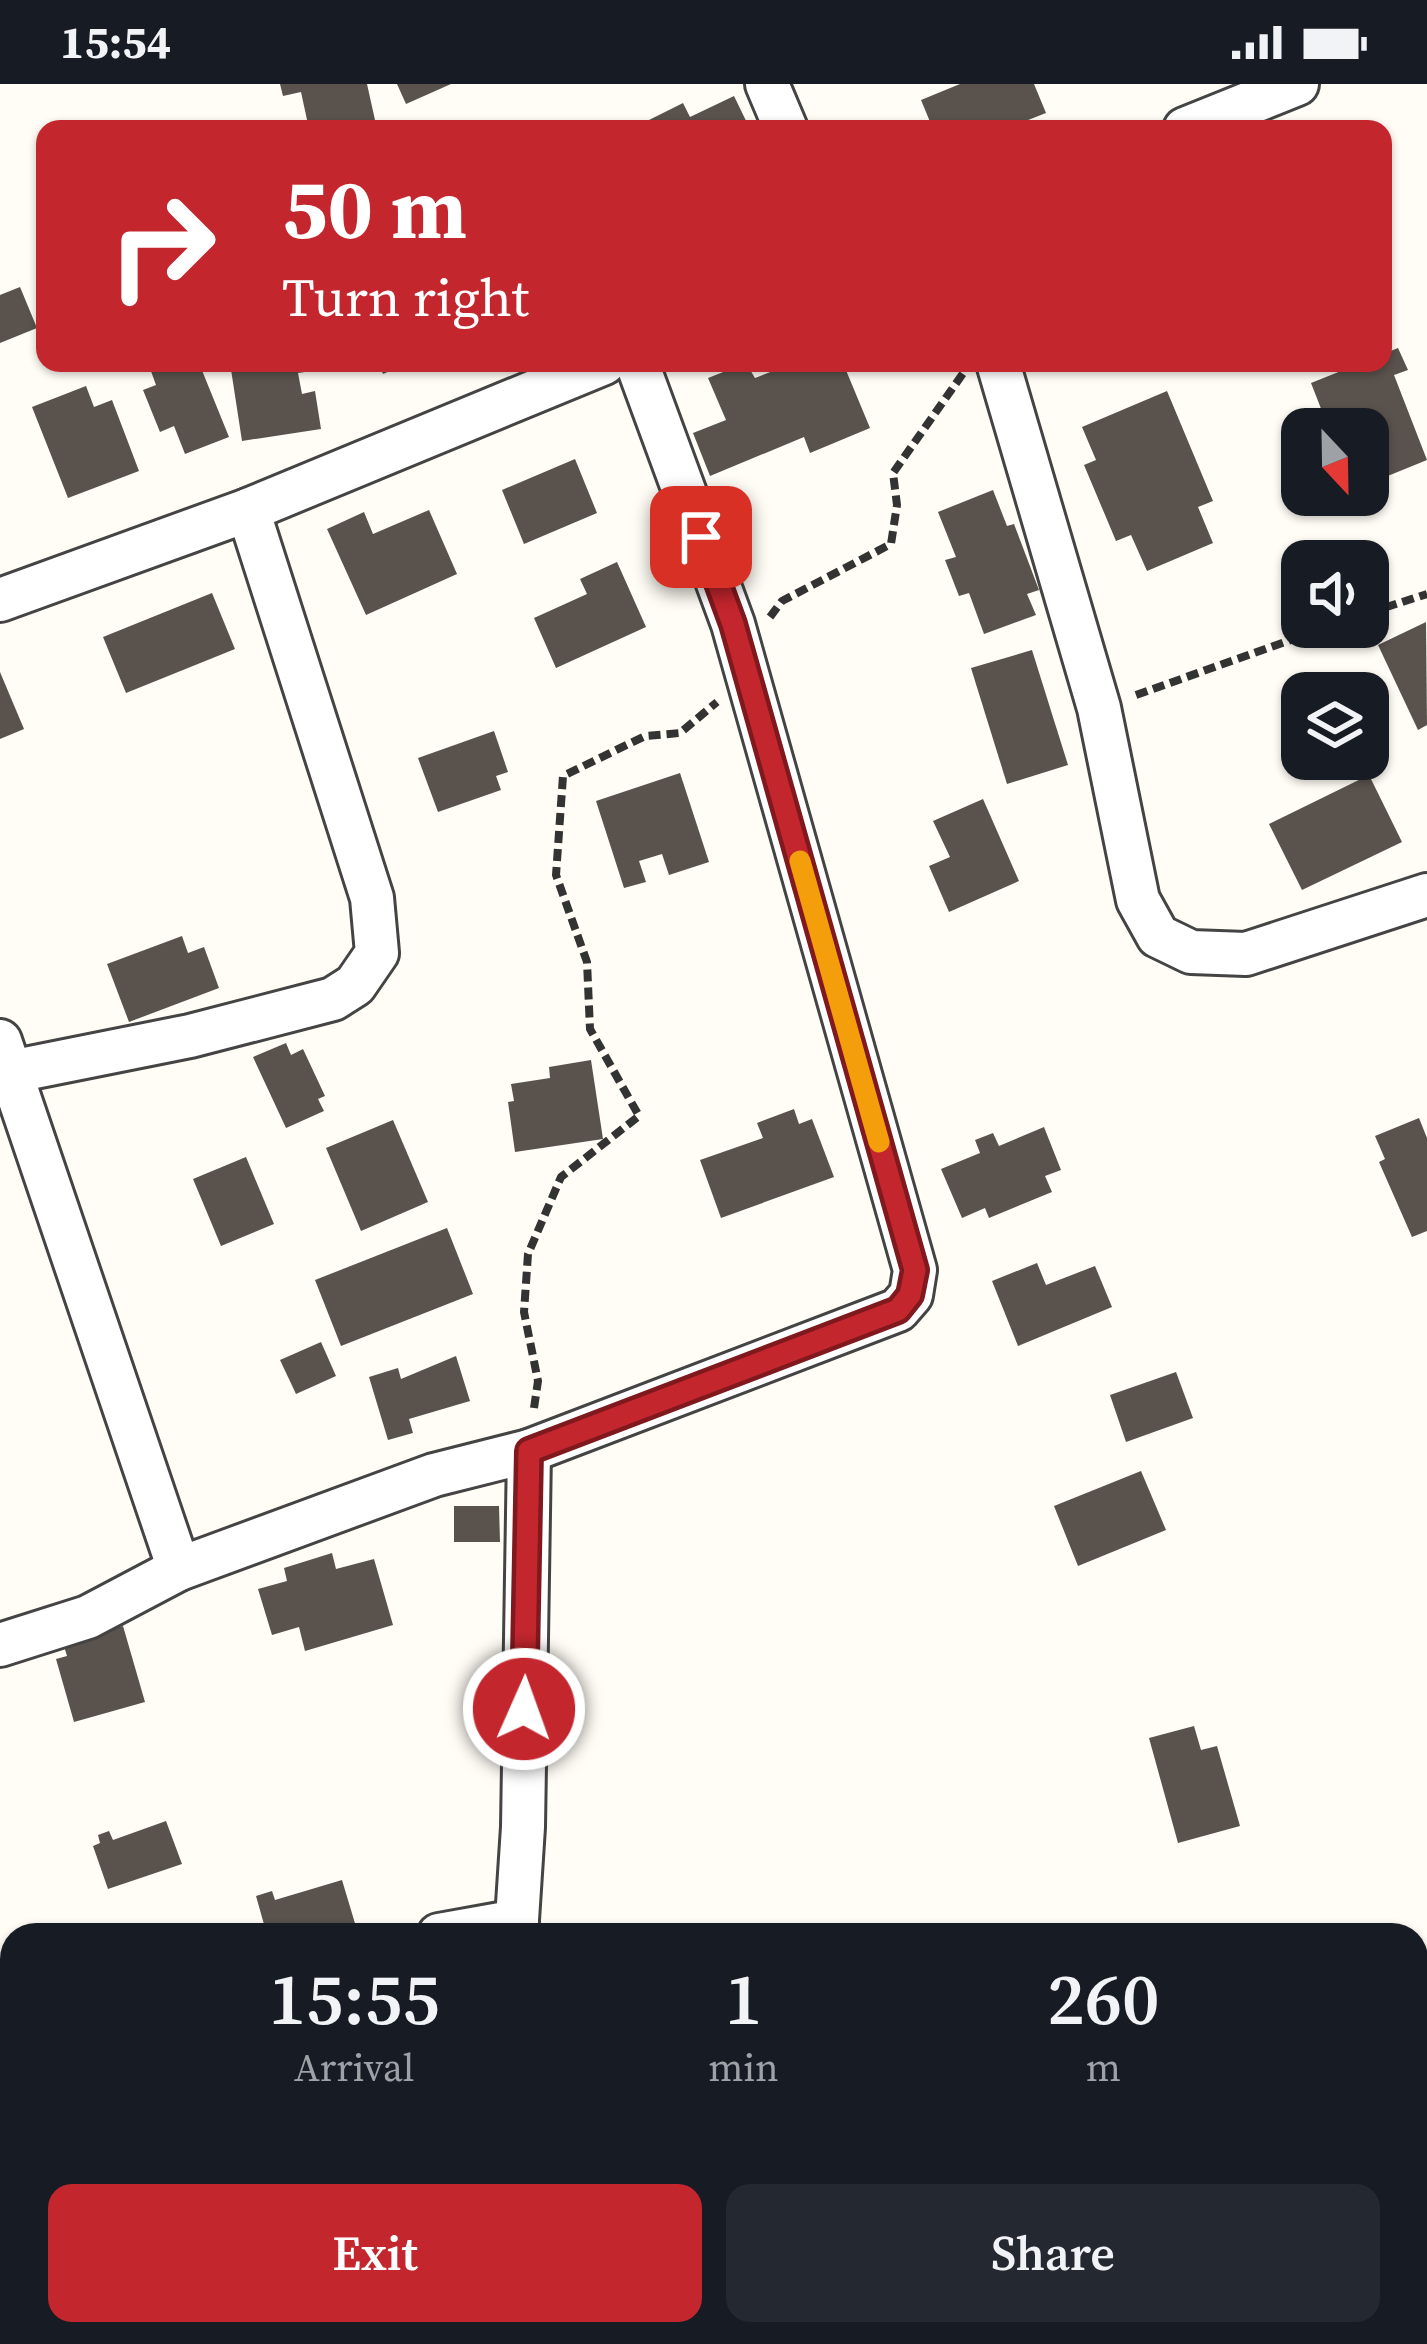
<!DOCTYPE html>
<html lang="en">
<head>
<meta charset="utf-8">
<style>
  body { margin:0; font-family:"Source Serif 4",serif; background:#242831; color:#f1f3f6; height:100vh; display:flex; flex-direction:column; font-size:45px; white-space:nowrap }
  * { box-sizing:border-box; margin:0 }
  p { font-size:39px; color:#9ea1a6 }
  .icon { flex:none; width:66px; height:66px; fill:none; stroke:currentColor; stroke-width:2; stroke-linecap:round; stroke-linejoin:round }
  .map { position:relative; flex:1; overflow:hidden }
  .details { position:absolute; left:0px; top:1839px; width:1428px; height:423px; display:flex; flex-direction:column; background:#171b24; border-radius:36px 36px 0 0; box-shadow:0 3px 9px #0004 }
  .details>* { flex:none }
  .hud { position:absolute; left:36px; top:36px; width:1356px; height:252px; border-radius:24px; box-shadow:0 3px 9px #0004; background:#c4262e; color:#fff; overflow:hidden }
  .needle { width:78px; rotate:158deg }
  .buttons { position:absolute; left:1281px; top:324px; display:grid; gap:24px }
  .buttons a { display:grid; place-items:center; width:108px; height:108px; border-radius:24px; background:#171b24; box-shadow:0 3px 9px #0004; font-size:60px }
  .pin { position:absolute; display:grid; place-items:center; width:102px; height:102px; color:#fff; margin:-51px; border-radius:24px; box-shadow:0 6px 18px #0006 }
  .me { position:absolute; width:132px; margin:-66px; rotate:2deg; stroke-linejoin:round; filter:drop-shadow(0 0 9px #0008) }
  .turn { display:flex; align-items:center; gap:42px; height:252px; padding:0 48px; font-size:54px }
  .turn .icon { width:156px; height:156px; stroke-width:2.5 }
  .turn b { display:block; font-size:84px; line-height:102px }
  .eta { display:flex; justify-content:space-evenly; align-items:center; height:204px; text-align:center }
  .eta b { font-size:72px; font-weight:600; line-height:84px }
  .button { display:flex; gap:24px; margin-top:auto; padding:24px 48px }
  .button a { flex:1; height:138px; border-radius:24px; background:#c4262e; color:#fff; font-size:48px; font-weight:600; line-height:138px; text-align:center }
  .button a+a { background:#242831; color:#f1f3f6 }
  .status { display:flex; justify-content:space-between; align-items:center; height:84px; padding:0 60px; background:#171b24; direction:ltr }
  .status svg { height:33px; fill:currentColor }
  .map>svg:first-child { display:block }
</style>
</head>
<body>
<div class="status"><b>15:54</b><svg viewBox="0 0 49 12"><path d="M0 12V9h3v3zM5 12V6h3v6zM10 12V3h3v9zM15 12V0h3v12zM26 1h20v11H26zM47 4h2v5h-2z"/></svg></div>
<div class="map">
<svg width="1427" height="2260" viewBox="0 0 1427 2260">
  <rect width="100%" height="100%" fill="#fffdf5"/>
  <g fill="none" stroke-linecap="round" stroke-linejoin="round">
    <g stroke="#3f96cf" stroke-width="12">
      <polyline points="1416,2017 1427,2005"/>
      <polyline points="1380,2250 1387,2260"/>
    </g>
  </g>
  <g fill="#5a524d">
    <polygon points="280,0 367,0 377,45 309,45 301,8 283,12"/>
    <polygon points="397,0 451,0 406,20"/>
    <polygon points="960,0 1034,0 1046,29 1005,45 933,45 921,16"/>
    <polygon points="734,12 750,45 637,42 683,19 690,33"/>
    <polygon points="20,203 37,244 0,259 0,211"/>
    <polygon points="1398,264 1408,286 1394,291 1427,376 1368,400 1368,345 1347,345 1342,334 1327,340 1311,299 1361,279 1383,279 1383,270"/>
    <polygon points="148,279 199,279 229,353 185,370 174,342 160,348 143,306 156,301"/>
    <polygon points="230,279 346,279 346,282 298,289 302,310 315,307 321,345 242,357"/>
    <polygon points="379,279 409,279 383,290"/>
    <polygon points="746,279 755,294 793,279 843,279 870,344 810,369 804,353 710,392 693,349 726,336 708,294"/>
    <polygon points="86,302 94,323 112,316 139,387 68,414 32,323"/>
    <polygon points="1167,307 1213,417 1198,423 1213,459 1147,487 1131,451 1116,457 1084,381 1096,376 1082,343"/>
    <polygon points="575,375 597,429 524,460 502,406"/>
    <polygon points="993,406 1007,442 1014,440 1039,506 1027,510 1036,531 984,550 969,509 959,512 945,476 956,473 938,428"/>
    <polygon points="429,426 457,490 366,531 327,445 364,428 373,450"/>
    <polygon points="617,478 646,543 556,584 534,534 587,510 580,495"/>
    <polygon points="212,509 235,565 126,609 103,553"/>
    <polygon points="1426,538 1427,641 1418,646 1378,561"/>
    <polygon points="1032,566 1068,681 1007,700 971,584"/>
    <polygon points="0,588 24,645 0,655"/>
    <polygon points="494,647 508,688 496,692 501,706 438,728 418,674"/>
    <polygon points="680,689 709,778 669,791 662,770 639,777 646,798 624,804 596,717"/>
    <polygon points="1369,691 1402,758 1302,806 1269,740"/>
    <polygon points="983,715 1019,797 949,828 929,782 950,773 933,737"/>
    <polygon points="182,852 188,869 204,863 219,904 129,938 107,880"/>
    <polygon points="286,959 291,971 303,965 325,1012 318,1015 324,1027 286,1044 253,973"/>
    <polygon points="591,976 603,1055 515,1068 508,1018 514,1017 511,1000 550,994 549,983"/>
    <polygon points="794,1025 799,1040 812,1035 834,1093 721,1134 700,1076 763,1054 757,1039"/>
    <polygon points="1419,1034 1427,1054 1427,1147 1412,1153 1379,1078 1385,1075 1375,1052"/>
    <polygon points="393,1036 428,1118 361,1147 326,1064"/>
    <polygon points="1044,1043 1061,1086 1045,1092 1052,1108 989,1134 985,1124 962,1134 941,1085 980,1069 975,1056 993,1049 999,1062"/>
    <polygon points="246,1073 274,1140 221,1162 193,1095"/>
    <polygon points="447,1144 473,1210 341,1262 315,1196"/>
    <polygon points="1037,1179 1046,1201 1095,1182 1112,1223 1018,1262 992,1197"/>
    <polygon points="321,1258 336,1292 296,1310 280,1276"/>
    <polygon points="456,1272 470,1317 409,1335 413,1349 388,1356 369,1293 398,1284 401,1295"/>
    <polygon points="1176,1288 1193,1334 1126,1358 1110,1311"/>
    <polygon points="1141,1387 1166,1446 1078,1482 1054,1422"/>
    <polygon points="454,1422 499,1422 500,1458 454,1458"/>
    <polygon points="332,1469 336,1485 374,1475 393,1541 305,1567 299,1543 272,1551 258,1505 287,1497 284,1484"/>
    <polygon points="123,1542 145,1618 74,1638 56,1575 67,1572 63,1559"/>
    <polygon points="506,1603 509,1634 471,1637 468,1607"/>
    <polygon points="1194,1642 1201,1666 1217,1662 1240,1742 1178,1759 1149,1654"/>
    <polygon points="166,1737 182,1780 108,1805 93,1762 100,1759 98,1751 109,1747 113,1756"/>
    <polygon points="342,1796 357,1846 267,1851 256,1812 272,1807 275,1816"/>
  </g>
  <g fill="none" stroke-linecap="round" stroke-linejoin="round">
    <defs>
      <g id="street">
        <polyline points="767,0 786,45"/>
        <polyline points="1185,45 1297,0"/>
        <polyline points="998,279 1099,624 1138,816 1158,852 1191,868 1246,870 1427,811"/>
        <polyline points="0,516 248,426 604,279"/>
        <polyline points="0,957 179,1485"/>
        <polyline points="10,988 190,952 333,915 355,901 377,869 372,814 248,426"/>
        <polyline points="529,1367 898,1226 911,1211 915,1186 733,540 637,279"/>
        <polyline points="0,1561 88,1533 179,1485 434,1391 529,1367 523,1743 516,1851"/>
        <polyline points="439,1851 517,1837"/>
        <polyline points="0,1959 12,1957"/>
        <polyline points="420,2250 430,2260"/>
        <polyline points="516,2250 516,2260"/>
      </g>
    </defs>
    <use href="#street" stroke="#444" stroke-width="48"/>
    <g stroke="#333" stroke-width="8" stroke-dasharray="12 6" stroke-linecap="butt">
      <polyline points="1368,529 1427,510"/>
      <polyline points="770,533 782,517 891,460 897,421 893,389 964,288"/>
      <polyline points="1136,611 1327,543"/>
      <polyline points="534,1324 538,1297 524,1228 528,1170 561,1093 639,1032 590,945 587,878 556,791 563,692 645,652 680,649 717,618"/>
    </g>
    <use href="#street" stroke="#fff" stroke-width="42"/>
  </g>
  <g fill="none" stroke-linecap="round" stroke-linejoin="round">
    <defs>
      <polyline id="route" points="524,1625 529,1367 898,1226 910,1211 915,1186 733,540 701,453"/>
    </defs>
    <use href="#route" stroke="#7f191e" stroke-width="30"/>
    <use href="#route" stroke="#c4262e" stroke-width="21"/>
    <polyline stroke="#f59e0b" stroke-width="21" points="800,777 879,1058"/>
  </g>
</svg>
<div class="buttons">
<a><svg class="needle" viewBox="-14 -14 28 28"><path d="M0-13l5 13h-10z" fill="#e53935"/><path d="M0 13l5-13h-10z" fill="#9ea1a6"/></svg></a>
<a><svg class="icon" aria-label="sound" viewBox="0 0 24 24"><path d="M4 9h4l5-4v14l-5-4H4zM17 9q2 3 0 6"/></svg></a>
<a><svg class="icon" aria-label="layers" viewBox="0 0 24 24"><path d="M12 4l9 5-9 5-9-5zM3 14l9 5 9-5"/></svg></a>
</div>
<div class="pin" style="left:701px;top:453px;background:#d93025"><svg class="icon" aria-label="arrive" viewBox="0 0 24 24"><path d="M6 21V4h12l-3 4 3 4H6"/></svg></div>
<svg class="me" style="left:524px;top:1625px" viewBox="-20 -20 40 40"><circle r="17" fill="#c4262e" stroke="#fff" stroke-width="3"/><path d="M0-11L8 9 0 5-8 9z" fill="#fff"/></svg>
<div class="hud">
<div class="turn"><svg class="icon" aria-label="right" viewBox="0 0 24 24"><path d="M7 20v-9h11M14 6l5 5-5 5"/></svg><div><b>50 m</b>Turn right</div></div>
</div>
<section class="details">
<div class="eta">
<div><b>15:55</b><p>Arrival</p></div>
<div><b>1</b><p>min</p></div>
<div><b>260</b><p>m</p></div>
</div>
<div class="button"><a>Exit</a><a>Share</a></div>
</section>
</div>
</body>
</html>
